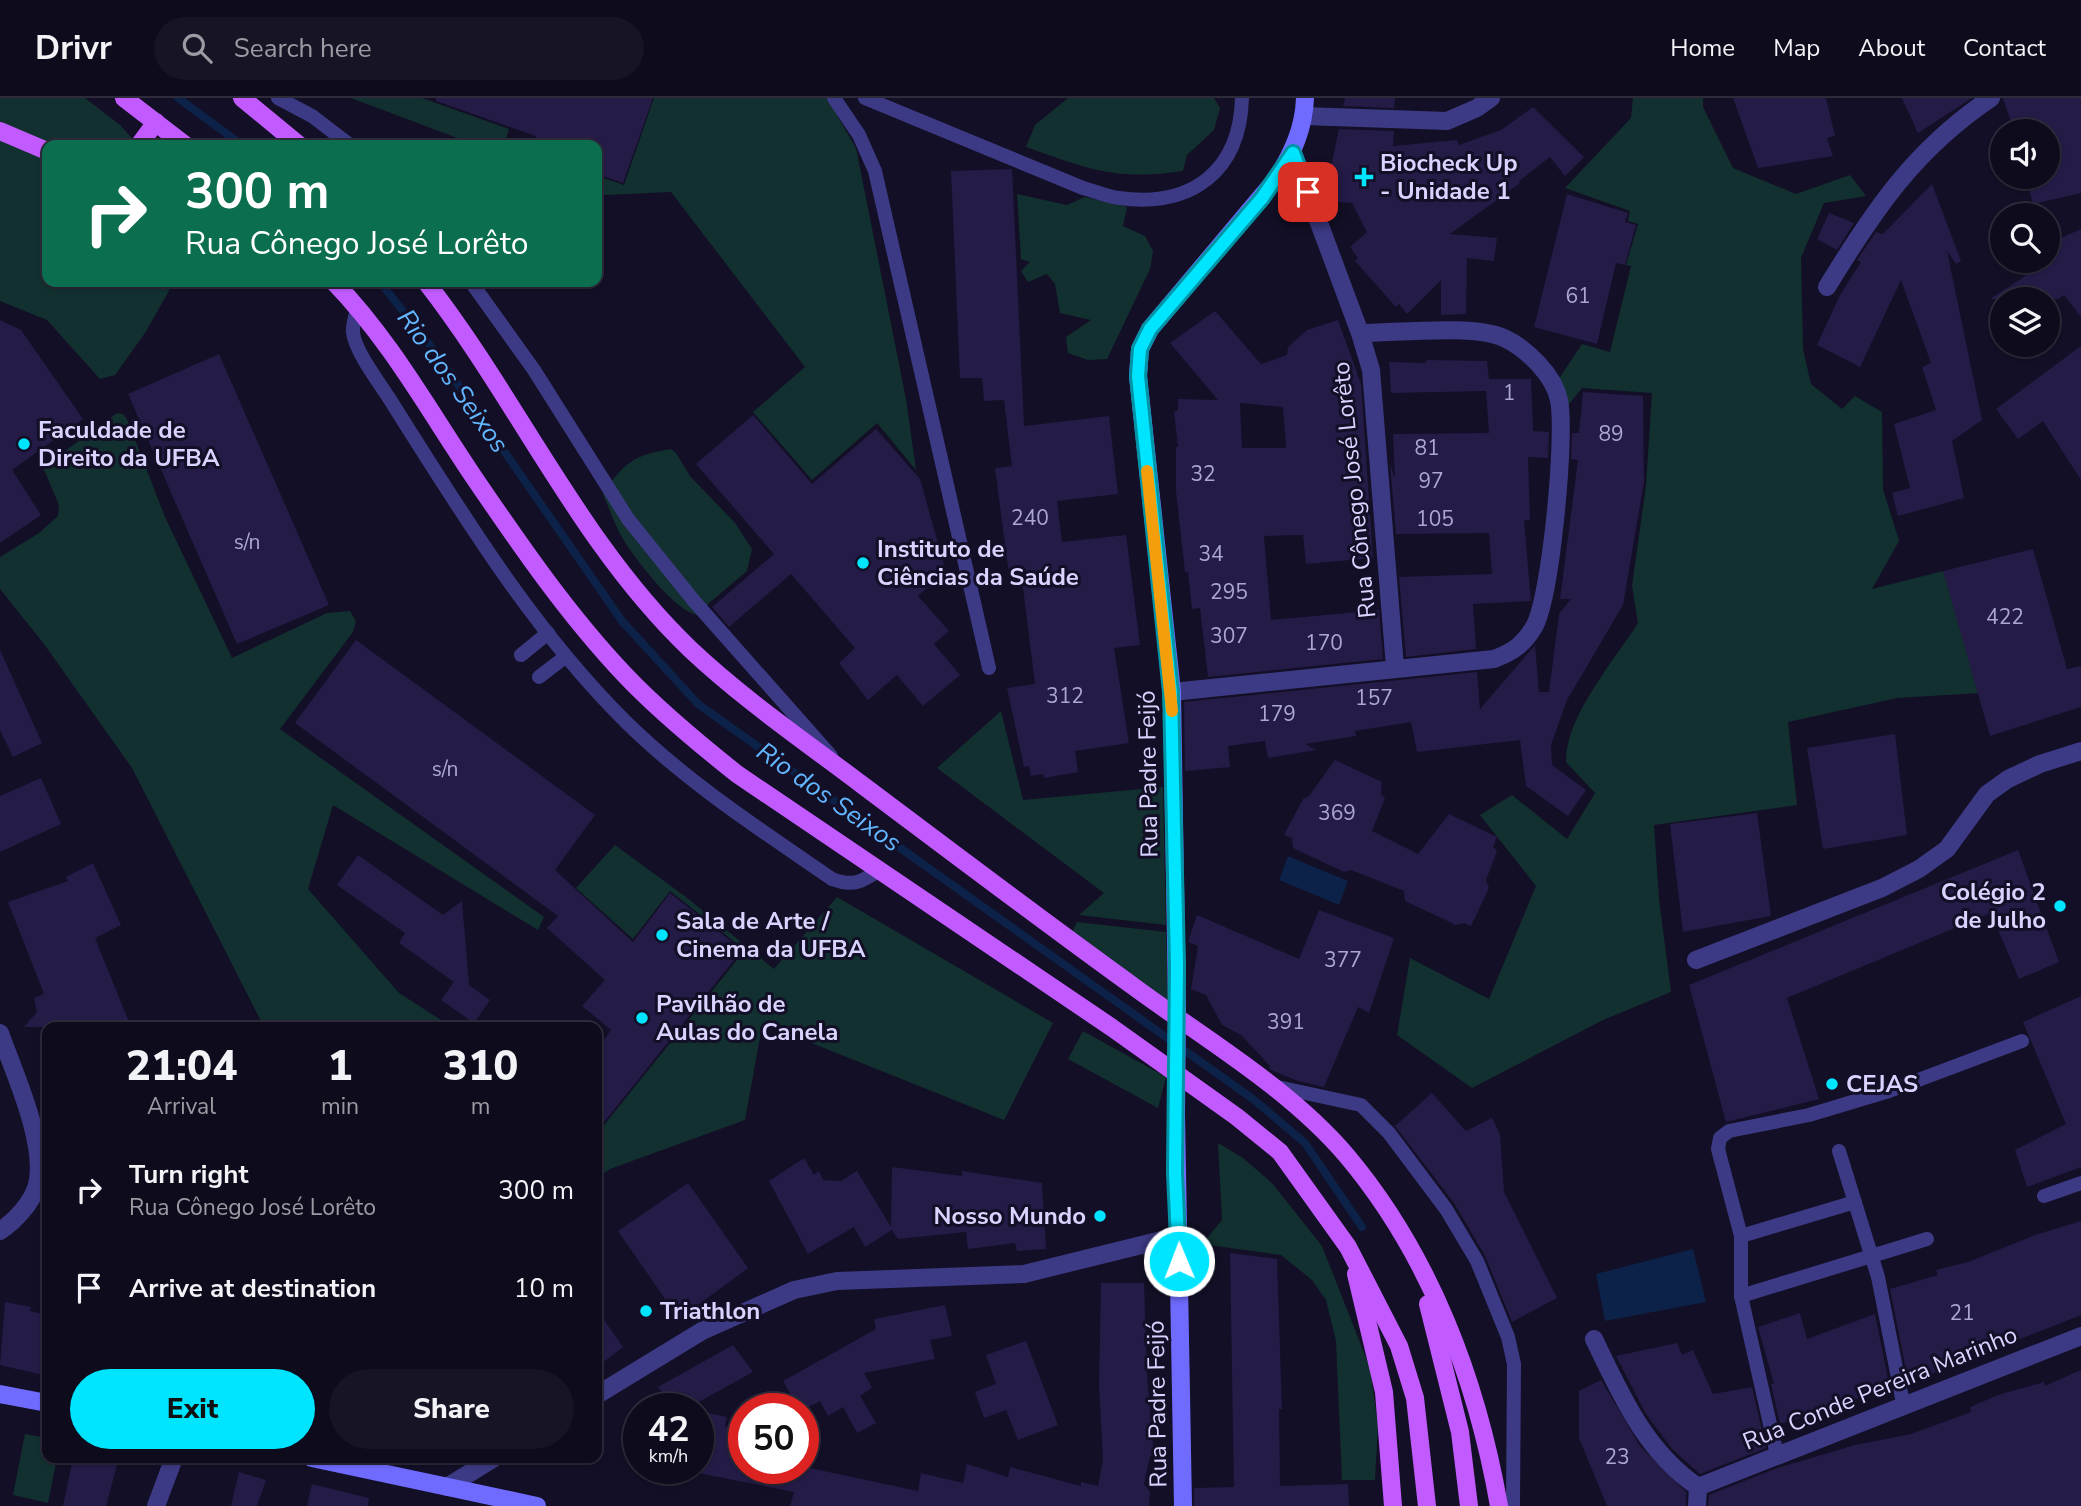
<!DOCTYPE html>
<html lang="en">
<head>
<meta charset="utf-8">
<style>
  body { margin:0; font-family:"Nunito Sans",sans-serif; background:#171425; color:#f1f3f6; height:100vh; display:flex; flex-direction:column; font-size:26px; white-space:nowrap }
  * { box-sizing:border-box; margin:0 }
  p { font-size:23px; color:#9b9ba3 }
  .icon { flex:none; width:38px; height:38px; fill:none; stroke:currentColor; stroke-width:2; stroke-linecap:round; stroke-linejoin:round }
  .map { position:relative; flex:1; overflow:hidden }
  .drawer { position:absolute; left:42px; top:924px; width:560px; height:441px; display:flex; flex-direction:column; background:#0e0b1c; border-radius:14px; box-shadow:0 2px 5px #0004,0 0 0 2px #2e2b3b }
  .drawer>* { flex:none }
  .hud { position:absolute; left:42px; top:42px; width:560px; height:147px; border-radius:14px; box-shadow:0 2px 5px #0004,0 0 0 2px #2e2b3b; background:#0b6e4f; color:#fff; overflow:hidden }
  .tools { position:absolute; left:1990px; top:21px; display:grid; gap:14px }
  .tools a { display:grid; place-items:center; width:70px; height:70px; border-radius:50%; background:#0e0b1c; box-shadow:0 2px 5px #0004,0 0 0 2px #2e2b3b; font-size:35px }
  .speed { position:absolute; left:623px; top:1295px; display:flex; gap:14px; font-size:35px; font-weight:700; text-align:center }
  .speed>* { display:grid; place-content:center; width:91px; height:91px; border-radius:50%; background:#0e0b1c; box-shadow:0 2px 5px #0004,0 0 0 2px #2e2b3b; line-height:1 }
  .speed small { font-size:18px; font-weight:400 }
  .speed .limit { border:10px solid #d22; background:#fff; color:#111 }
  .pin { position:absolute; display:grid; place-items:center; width:60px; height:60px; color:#fff; margin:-30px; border-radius:14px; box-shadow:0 4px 10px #0006 }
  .me { position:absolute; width:77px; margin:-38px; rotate:359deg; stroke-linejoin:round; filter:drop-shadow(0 0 5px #0008) }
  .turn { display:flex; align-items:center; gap:24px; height:147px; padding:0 28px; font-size:32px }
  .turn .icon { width:91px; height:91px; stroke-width:2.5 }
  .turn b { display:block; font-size:49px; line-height:60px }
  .eta { display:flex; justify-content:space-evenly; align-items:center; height:119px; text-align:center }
  .eta b { font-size:42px; font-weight:800; line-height:49px }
  .button { display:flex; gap:14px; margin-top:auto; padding:14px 28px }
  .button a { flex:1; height:80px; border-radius:42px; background:#00e5ff; color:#111; font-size:28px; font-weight:800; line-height:80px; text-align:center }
  .button a+a { background:#171425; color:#f1f3f6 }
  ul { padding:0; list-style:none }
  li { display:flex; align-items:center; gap:21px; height:98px; padding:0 28px }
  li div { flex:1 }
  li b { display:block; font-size:26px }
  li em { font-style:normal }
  header { display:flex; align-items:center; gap:42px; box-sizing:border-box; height:98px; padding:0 35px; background:#0e0b1c; border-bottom:2px solid #2e2b3b }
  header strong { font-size:33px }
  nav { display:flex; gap:38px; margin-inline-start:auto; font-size:24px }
  .search { width:490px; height:63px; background:#171425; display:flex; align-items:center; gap:18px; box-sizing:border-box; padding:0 24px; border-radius:38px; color:#9b9ba3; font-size:26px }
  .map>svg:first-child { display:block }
</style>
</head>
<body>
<header>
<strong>Drivr</strong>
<div class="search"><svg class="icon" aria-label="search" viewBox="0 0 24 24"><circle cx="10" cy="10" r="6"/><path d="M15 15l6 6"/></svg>Search here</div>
<nav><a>Home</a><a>Map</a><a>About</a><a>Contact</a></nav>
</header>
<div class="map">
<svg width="2081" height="1408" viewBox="0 0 2081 1408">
  <rect width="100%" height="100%" fill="#130f26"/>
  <g fill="#12302f">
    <polygon points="0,0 85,0 120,27 138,47 47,47 47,184 174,184 145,235 115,277 100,281 47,222 0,203"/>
    <polygon points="351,0 422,0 509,31 504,47 476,47"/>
    <polygon points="654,0 827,0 856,50 906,301 916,372 877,325 812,382 753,314 805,269 671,94 605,97 597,94 597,78 624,87"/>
    <path d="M1068,0H1214L1220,10L1214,32L1187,57L1183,73C1116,83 1088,71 1026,49L1035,27Z"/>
    <path d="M1633,0H1703V9L1733,70L1796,96L1850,77L1866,98L1824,105L1801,160L1803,251L1811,286L1842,311L1855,298L1882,314L1883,391L1899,443L1872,491L1943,473L1980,595L1897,600L1788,624L1797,707L1654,727L1659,801L1671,894L1603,922L1472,990L1397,937L1410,860L1489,901L1536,788L1480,717L1512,697L1567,741L1595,695L1566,664C1565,619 1614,563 1638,525L1632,488L1646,387L1652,295L1582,290L1561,316L1554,288L1582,246L1610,254L1631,168L1626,167L1638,126L1628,123L1630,113L1565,90L1631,20Z"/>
    <polygon points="1017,96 1067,107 1085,99 1127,109 1123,128 1145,138 1153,153 1150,171 1107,261 1088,262 1068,255 1066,239 1091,222 1060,215 1055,186 1047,176 1028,184 1021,173 1030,164 1021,161"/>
    <polygon points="117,315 123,316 127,321 165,419 232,560 327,515 350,513 356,523 353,534 280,631 544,819 538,832 333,707 308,791 399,895 452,929 264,929 132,670 44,546 0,491 0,459 39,435 58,418 59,407 43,369"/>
    <path d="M671,351L676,355L690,378L735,425L752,451L747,473L709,505L700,517C678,517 639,465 626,446C616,431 610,412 603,396C624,365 633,357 671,351Z"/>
    <polygon points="1001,613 1023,702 1163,689 1166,827 1079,817 1104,795 937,670"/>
    <polygon points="615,747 686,799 774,871 837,799 1053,925 1004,1022 774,930 765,932 760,939 745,1022 610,1071 597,1080 597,1023 604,1027 745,852 670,793 633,841 576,790"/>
    <polygon points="1077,824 1166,834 1169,906 1070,838"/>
    <polygon points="1083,933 1166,979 1158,1010 1068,961"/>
    <polygon points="1218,1045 1243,1060 1272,1085 1322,1148 1370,1270 1378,1328 1375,1382 1342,1382 1336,1243 1326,1202 1312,1182 1281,1157 1202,1146 1222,1122"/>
    <polygon points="25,1336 47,1340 47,1360 57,1360 48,1405 13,1397"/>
  </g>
  <g fill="#0c2248">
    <polygon points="1288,758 1348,783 1339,807 1279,782"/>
    <polygon points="1693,1151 1706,1204 1605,1223 1596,1176"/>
  </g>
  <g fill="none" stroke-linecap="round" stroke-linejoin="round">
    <g stroke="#0c2248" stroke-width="8">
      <polyline points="178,0 242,47"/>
      <polyline points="380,184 436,255 622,523 698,606 1253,1001 1305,1045 1362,1129"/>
    </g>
  </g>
  <g fill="#241b47" fill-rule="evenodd">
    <polygon points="436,0 653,0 623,85 597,76 597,47 533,47 536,38 436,3"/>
    <polygon points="1345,0 1395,0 1394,10 1343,8"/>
    <polygon points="1733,0 1826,0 1835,38 1827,40 1833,58 1758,70"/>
    <polygon points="1902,0 1972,0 1918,35"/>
    <polygon points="2003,0 2081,0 2081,95 2033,106 2027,81 2048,79 2048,33 2014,33"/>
    <polygon points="1533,9 1584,59 1565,78 1550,59 1519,83 1520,85 1450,136 1497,140 1494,163 1467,160 1466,216 1441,217 1441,182 1407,216 1399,206 1396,209 1355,163 1358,160 1350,149 1367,134 1352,105 1330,103 1333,84 1328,83 1339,31 1394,33 1393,48 1457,42 1459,47 1501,32"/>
    <polygon points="1012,71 1024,328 1109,318 1118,396 1057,403 1062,444 1126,437 1140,547 1114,550 1129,645 1075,653 1078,674 1044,680 1043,676 1031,678 1029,668 1024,669 1007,590 1035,586 1022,482 1010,484 995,370 1012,368 1004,302 984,303 982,280 960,280 951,73"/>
    <polygon points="1932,86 1961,163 1956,166 1947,153 1982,322 1952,343 1964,400 1898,418 1892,395 1910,390 1894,326 1936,312 1922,269 1931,265 1901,182 1860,269 1817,247 1839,199 1861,164 1857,162 1876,134 1883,136"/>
    <polygon points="1567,96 1628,115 1625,124 1636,127 1625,167 1616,165 1597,246 1534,229"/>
    <polygon points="1829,115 1854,125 1837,152 1817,141"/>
    <polygon points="2081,131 2081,219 2064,197 2058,201 1990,201 2048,163 2048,146"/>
    <path d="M1215,213L1261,266L1287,257L1288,249L1307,232L1338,222L1361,286L1373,460L1306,466L1303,437L1264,438L1271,522L1379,512L1383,561L1208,579L1200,510L1192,511L1188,474H1185L1176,393V349H1178L1174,314L1178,312V301L1218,302L1170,245ZM1240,305L1283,309L1286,350H1242Z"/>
    <polygon points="0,222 21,232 83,321 12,372 41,417 0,445"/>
    <polygon points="2081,248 2081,382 2043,323 2018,341 1996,311"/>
    <polygon points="219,256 329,507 237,546 128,296"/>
    <polygon points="1427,262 1487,263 1489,281 1531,281 1533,333 1549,334 1548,360 1528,359 1530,422 1524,422 1531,503 1473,506 1476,551 1406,559 1399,479 1492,476 1489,435 1396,436 1390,366 1395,381 1393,336 1489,335 1486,293 1391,295 1389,264 1425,265"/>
    <polygon points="1583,294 1643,298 1644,384 1623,507 1567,602 1551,647 1552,667 1586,692 1568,718 1526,688 1520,642 1417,654 1411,624 1355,633 1356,638 1305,646 1316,652 1268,660 1265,643 1228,648 1230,669 1185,673 1184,604 1477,574 1480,611 1535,547 1539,594 1549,594 1559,516 1571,501 1560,501 1578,362 1571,361 1572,335 1579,335"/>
    <polygon points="753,317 812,386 876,331 920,381 946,474 918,498 949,533 934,546 960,577 923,608 897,577 868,602 839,565 855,550 791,476 729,529 712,509 774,456 696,366"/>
    <polygon points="2033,451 2067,571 2081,568 2081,609 1990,638 1943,473"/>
    <polygon points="356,542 595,717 555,772 633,844 670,795 742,852 597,1033 597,952 611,932 582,908 605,882 547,830 558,818 295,625"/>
    <polygon points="0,552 42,645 13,659 0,632"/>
    <polygon points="1895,636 1907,737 1823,751 1807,650"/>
    <polygon points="1335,662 1382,684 1381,696 1385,700 1372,733 1418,756 1449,716 1497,739 1493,749 1497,753 1486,782 1489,790 1471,828 1464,825 1456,827 1405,803 1404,793 1351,772 1344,774 1293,750 1292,740 1284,737 1303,701 1309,698"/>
    <polygon points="41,680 61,726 0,754 0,698"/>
    <polygon points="1757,715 1771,818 1683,834 1670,726"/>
    <polygon points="2018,752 2059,864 2019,881 1991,815 1787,900 1819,1001 1726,1024 1689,887"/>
    <polygon points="358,757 443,817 462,803 469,887 490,902 474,925 441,902 454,884 399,845 405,835 337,787"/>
    <polygon points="93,765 121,827 95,840 131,929 24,929 37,914 34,900 44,896 8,804 68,783 66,779"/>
    <polygon points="1319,812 1394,840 1369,915 1358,909 1324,989 1298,983 1269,971 1270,968 1241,937 1222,927 1206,897 1191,891 1198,848 1188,844 1197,817 1299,861"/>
    <polygon points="2081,898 2081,1069 2027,1089 2015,1052 2066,1026 2023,924"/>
    <polygon points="1432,995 1466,1033 1492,1020 1500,1036 1504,1094 1557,1200 1512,1224 1485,1158 1454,1105 1395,1028"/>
    <polygon points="804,1060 814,1077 819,1073 823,1082 841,1083 857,1073 891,1129 892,1069 962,1078 962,1073 1042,1085 1046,1151 1017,1153 1015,1145 968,1151 966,1134 898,1141 892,1132 865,1149 854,1129 808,1156 769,1083"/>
    <polygon points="688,1085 748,1170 679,1221 618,1133"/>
    <polygon points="2081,1123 2081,1217 1937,1274 1908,1282 1890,1191 1938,1177 1936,1172 1968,1164 2035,1137"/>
    <polygon points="1230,1155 1277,1161 1282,1311 1279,1311 1280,1388 1348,1386 1349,1408 1194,1408 1194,1390 1234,1389"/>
    <polygon points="1101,1185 1144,1185 1147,1277 1154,1359 1150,1358 1144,1386 1150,1394 1149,1408 790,1408 794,1394 698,1375 698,1313 727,1319 725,1328 744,1331 744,1370 810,1370 918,1393 921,1375 963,1385 967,1366 1008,1379 1010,1369 1081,1388 1081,1384 1098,1388 1103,1362 1099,1287"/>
    <polygon points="5,1204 31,1209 30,1213 47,1217 47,1278 0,1267"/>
    <polygon points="945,1207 952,1238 930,1242 935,1261 864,1275 872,1290 860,1298 876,1325 857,1335 843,1309 828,1318 820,1303 803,1312 799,1311 783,1283 876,1231 874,1221"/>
    <polygon points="597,1212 623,1249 597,1269"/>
    <polygon points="1800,1215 1807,1241 1875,1216 1889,1286 1843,1307 1780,1326 1771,1286 1774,1286 1758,1229"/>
    <polygon points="1026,1243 1058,1327 1018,1342 1006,1312 984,1320 975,1294 996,1286 986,1257"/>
    <polygon points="1677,1245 1682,1257 1693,1252 1713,1296 1752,1289 1766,1350 1700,1376 1672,1351 1646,1316 1616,1258"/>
    <polygon points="733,1247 753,1274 686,1311 676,1311 658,1289"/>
    <polygon points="2081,1272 2081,1408 1708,1408 1709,1397 1777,1370 1855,1347 1911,1336 1971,1314 1970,1309 1998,1297 2044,1284 2045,1288"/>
    <polygon points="1601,1282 1640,1348 1686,1394 1686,1408 1607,1408 1579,1340 1579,1293"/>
    <polygon points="73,1360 118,1363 106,1408 63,1408"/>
    <polygon points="239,1374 266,1382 257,1408 231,1408"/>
    <polygon points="312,1386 369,1400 368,1408 307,1408"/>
  </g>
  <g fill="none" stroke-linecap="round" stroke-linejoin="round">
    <g stroke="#3d3a85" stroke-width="14">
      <polyline points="278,0 312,18 350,47"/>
      <polyline points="834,0 859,37 875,73 989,570"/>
      <path d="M865,0L1083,90C1095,93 1107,99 1119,100C1192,110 1240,73 1242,0"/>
      <polyline points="471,184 534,272 628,421 694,503 831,658"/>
      <path d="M358,208C356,216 352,227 353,234C354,253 384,291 394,308C463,417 533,532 626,624C688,685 761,732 832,781C853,789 862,784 879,772"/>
      <polyline points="521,557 548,535"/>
      <polyline points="539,579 565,559"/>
      <polyline points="1273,988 1361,1007 1389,1035 1446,1111 1477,1163 1508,1239 1514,1266 1513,1408"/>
      <polyline points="1839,1053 1878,1179 1903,1305"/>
      <polyline points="2044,1098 2081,1085"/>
      <polyline points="1741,1138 1718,1051 1720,1040 1729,1033 1809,1017 1889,993 2022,943"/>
      <polyline points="1741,1198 1927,1141"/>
      <polyline points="1777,1357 1741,1198 1741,1138 1855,1104"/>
    </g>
    <g stroke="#3d3a85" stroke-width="18">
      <polyline points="1304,18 1447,23 1477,10 1491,0"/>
      <polyline points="1293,55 1360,235 1371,272 1395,569"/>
      <path d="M1827,189C1874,112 1915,51 1991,0"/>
      <path d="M1172,594L1494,561C1513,554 1524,546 1534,529C1551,499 1566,337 1559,302C1554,277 1526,250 1504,240C1474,226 1396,235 1360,235"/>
      <polyline points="1696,862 1882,790 1919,771 1947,751 1987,696 2008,681 2040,666 2081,653"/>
      <path d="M0,935C14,975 47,1045 37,1087C32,1105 15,1123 0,1133"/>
      <path d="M1594,1241C1621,1297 1645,1353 1698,1389L1697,1408"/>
      <polyline points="597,1297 702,1233 794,1192 837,1183 1024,1176 1178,1138"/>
      <polyline points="447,1389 494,1360"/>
      <polyline points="1698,1389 2081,1238"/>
      <polyline points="156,1408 174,1360"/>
    </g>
    <g stroke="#6f6bff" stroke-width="18">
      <path d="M1177,909L1172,594L1138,278L1140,251L1150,231L1277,80C1293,54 1304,30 1305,0"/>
      <polyline points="1176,1017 1183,1408"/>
      <polyline points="0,1296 47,1305"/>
      <polyline points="312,1360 537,1408"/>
    </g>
    <g stroke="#c25bff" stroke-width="18">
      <polyline points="124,0 185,47"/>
      <polyline points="242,0 299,47"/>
      <polyline points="0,33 47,53"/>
      <polyline points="139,47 156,24"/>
      <path d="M334,184C390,242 428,311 473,378C520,447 568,517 625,577C659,613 698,645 737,676L1111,929L1237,1019L1280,1054L1348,1149L1399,1248L1415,1300L1427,1408"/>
      <path d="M426,184C518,302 580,446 690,551C743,601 803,642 861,686C953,755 1044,824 1137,891C1208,943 1290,991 1347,1058C1430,1157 1477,1282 1499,1408"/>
      <polyline points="1356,1176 1384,1294 1393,1408"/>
      <polyline points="1428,1206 1460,1334 1469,1408"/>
    </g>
    <polyline stroke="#6f6bff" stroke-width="18" points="1176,1017 1177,909"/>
  </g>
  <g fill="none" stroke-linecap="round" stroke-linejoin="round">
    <defs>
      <polyline id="route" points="1179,1163 1175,1075 1177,867 1171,594 1138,278 1140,251 1150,231 1262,100 1293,55 1308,94"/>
    </defs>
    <use href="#route" stroke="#0095a6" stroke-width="18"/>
    <use href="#route" stroke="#00e5ff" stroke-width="12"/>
    <polyline stroke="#f59e0b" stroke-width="12" points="1147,373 1172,613"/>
  </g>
  <g fill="#00e5ff" stroke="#130f26" stroke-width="2.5">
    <path d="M1360.5 68.5h7v7h7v7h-7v7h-7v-7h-7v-7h7z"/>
    <circle cx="24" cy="346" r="7"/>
    <circle cx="863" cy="465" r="7"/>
    <circle cx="2060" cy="808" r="7"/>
    <circle cx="662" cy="837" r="7"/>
    <circle cx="642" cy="920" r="7"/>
    <circle cx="1832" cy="986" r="7"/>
    <circle cx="1100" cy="1118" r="7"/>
    <circle cx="646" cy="1213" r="7"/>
  </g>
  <g text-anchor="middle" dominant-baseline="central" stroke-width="6" stroke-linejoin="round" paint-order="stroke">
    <g font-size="21" fill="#aca6d1">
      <text x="1578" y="198">61</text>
      <text x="1509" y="295">1</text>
      <text x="1611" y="336">89</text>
      <text x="1427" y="350">81</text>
      <text x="1203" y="376">32</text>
      <text x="1431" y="383">97</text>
      <text x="1030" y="420">240</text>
      <text x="1435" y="421">105</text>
      <text x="247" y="444">s/n</text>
      <text x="1211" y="456">34</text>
      <text x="1229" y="494">295</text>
      <text x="2005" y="519">422</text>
      <text x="1229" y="538">307</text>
      <text x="1324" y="545">170</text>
      <text x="1065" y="598">312</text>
      <text x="1374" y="600">157</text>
      <text x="1277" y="616">179</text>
      <text x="445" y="671">s/n</text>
      <text x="1337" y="715">369</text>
      <text x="1343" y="862">377</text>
      <text x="1286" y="924">391</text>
      <text x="1962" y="1215">21</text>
      <text x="1617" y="1359">23</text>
    </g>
    <g font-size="24" font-weight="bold" fill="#d9d4ff" stroke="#130f26" text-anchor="start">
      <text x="1380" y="65">Biocheck Up<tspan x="1380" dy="28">- Unidade 1</tspan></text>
      <text x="38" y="332">Faculdade de<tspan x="38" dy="28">Direito da UFBA</tspan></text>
      <text x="877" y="451">Instituto de<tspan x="877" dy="28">Ciências da Saúde</tspan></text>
      <text x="2046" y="794" text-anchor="end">Colégio 2<tspan x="2046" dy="28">de Julho</tspan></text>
      <text x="676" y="823">Sala de Arte /<tspan x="676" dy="28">Cinema da UFBA</tspan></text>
      <text x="656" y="906">Pavilhão de<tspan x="656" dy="28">Aulas do Canela</tspan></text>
      <text x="1846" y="986">CEJAS</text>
      <text x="1086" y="1118" text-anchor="end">Nosso Mundo</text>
      <text x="660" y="1213">Triathlon</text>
    </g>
    <g font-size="24" fill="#d9d4ff" stroke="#130f26">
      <text transform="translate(1354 392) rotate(-96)">Rua Cônego José Lorêto</text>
      <text transform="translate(1148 676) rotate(-91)">Rua Padre Feijó</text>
      <text transform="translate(1880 1290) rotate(-22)">Rua Conde Pereira Marinho</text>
      <text transform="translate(1157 1306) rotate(-91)">Rua Padre Feijó</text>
    </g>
    <g font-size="26" font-style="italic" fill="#62b6ff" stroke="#130f26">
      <text transform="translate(453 283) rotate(54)">Rio dos Seixos</text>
      <text transform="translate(829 699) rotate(35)">Rio dos Seixos</text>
    </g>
  </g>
</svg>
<div class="tools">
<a><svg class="icon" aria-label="sound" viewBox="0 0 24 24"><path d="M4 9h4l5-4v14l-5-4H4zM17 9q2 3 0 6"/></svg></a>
<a><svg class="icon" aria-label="search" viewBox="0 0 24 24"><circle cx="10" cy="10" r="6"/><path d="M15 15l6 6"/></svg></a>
<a><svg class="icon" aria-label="layers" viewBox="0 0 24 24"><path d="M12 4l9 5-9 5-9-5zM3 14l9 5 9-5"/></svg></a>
</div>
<div class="speed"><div>42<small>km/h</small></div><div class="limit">50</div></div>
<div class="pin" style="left:1308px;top:94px;background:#d93025"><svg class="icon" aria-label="arrive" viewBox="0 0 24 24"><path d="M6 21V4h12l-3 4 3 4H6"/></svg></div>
<svg class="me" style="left:1179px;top:1163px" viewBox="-20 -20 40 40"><circle r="17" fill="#00e5ff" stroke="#fff" stroke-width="3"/><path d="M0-11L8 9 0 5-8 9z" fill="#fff"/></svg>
<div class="hud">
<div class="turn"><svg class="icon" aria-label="right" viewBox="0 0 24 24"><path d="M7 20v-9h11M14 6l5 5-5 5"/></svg><div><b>300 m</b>Rua Cônego José Lorêto</div></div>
</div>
<section class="drawer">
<div class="eta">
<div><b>21:04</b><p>Arrival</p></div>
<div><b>1</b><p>min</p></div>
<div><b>310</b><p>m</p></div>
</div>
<ul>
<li><svg class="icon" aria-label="right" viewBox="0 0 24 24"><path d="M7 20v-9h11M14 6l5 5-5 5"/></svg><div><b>Turn right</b><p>Rua Cônego José Lorêto</p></div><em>300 m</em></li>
<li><svg class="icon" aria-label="arrive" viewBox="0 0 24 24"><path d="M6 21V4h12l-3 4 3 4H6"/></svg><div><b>Arrive at destination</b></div><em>10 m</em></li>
</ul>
<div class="button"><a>Exit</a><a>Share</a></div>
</section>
</div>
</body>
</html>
